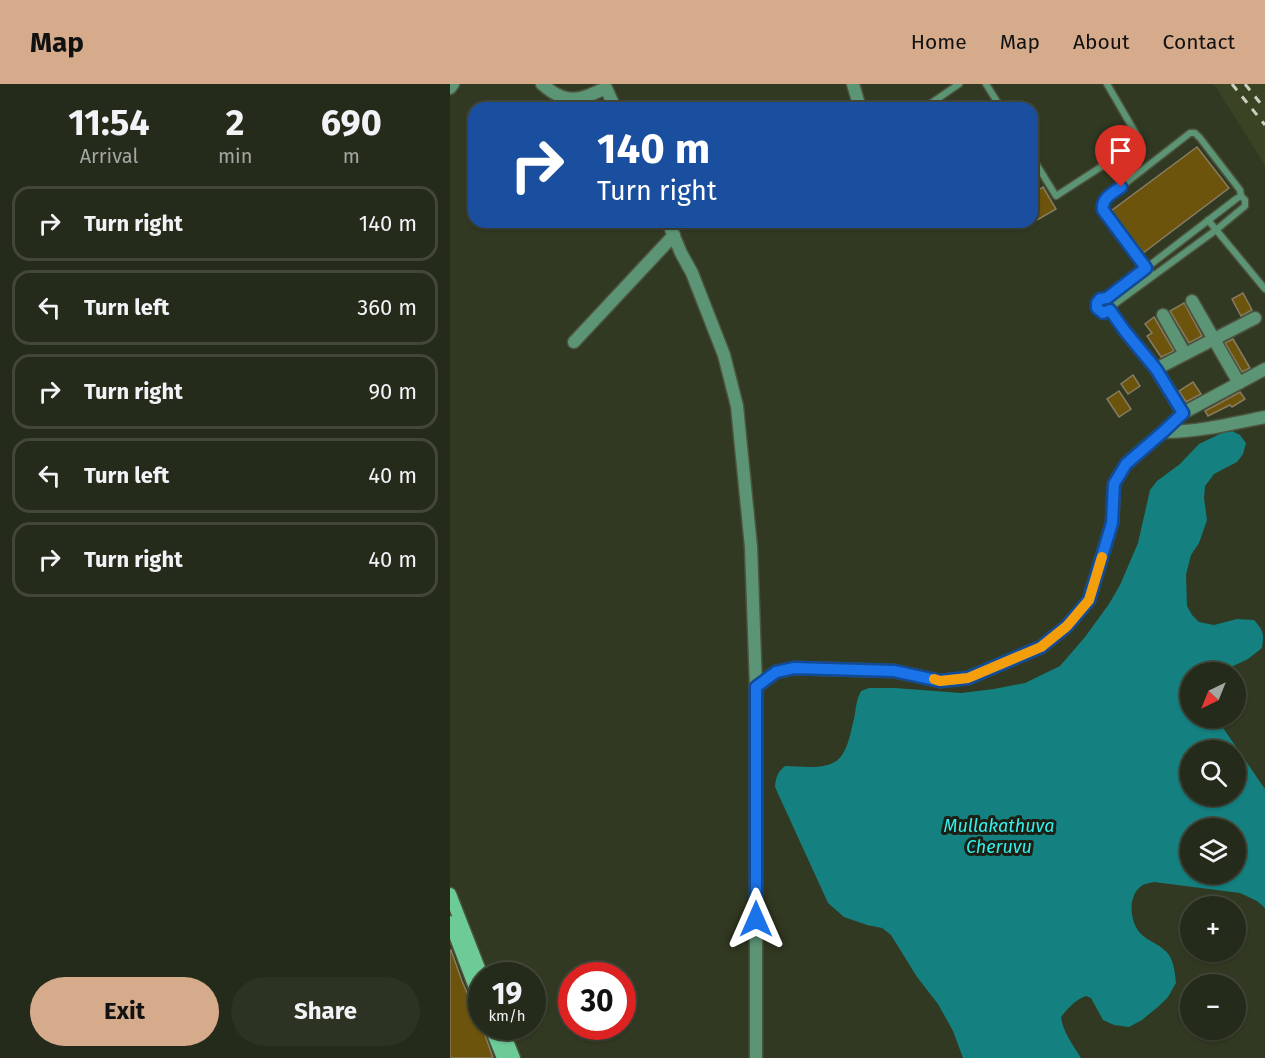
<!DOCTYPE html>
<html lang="en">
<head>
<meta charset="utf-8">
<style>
  body { margin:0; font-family:"Fira Sans",sans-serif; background:#2d3323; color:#f1f3f6; height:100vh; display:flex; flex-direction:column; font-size:22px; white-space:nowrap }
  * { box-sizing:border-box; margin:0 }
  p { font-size:20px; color:#a3a7a2 }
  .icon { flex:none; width:33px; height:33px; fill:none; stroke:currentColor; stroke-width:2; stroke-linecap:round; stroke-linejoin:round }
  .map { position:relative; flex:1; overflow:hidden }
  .panel { display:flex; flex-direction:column; background:#252b1a; width:450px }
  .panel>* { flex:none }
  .top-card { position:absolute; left:18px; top:18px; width:570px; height:126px; border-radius:18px; box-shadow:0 2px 4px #0004,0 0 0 2px #424739; background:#1a4fa0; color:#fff; overflow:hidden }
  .needle { width:39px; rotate:223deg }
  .controls { position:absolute; left:730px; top:578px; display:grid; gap:12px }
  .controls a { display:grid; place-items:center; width:66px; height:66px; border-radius:50%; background:#252b1a; box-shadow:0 2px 4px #0004,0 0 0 2px #424739; font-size:30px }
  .speed { position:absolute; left:18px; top:878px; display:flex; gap:12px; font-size:30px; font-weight:700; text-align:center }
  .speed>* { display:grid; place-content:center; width:78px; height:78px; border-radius:50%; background:#252b1a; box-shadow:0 2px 4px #0004,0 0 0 2px #424739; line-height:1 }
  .speed small { font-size:15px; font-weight:400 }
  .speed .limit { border:9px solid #d22; background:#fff; color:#111 }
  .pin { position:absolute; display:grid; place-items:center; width:51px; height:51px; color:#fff; margin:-62px -26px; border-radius:50% 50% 50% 0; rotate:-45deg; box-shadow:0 0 6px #0007 }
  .pin .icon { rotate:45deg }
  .me { position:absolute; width:66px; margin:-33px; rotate:0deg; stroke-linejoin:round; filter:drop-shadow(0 0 4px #0008) }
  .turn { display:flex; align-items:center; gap:21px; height:126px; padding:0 30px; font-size:27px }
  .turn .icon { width:78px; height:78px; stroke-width:2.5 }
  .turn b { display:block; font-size:42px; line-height:51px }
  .eta { display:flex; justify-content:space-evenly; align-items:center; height:102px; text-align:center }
  .eta b { font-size:36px; font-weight:700; line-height:42px }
  .action { display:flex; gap:12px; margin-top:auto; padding:12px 30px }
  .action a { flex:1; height:69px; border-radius:36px; background:#d6ab8b; color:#111; font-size:24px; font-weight:700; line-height:69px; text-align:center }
  .action a+a { background:#2d3323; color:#f1f3f6 }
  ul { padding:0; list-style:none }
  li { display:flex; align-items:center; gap:18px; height:75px; margin:0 12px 9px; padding:0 18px; border:3px solid #424739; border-radius:18px }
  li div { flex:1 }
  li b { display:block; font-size:22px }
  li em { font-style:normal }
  header { display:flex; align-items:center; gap:36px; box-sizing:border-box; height:84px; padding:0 30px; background:#d6ab8b; color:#111 }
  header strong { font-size:28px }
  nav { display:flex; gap:33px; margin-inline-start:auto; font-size:21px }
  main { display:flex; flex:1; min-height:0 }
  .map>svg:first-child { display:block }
</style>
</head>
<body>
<header>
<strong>Map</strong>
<nav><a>Home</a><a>Map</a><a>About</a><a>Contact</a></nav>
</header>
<main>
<section class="panel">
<div class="eta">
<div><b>11:54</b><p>Arrival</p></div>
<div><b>2</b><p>min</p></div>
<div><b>690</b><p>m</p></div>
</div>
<ul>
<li><svg class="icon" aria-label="right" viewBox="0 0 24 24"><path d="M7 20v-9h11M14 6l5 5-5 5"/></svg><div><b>Turn right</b></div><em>140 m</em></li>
<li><svg class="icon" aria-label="left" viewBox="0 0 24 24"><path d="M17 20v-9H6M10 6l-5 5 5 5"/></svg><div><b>Turn left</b></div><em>360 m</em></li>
<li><svg class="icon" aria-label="right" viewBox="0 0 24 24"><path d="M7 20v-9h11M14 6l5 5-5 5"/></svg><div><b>Turn right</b></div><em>90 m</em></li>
<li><svg class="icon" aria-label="left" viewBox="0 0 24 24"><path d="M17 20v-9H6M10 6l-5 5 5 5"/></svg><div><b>Turn left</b></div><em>40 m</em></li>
<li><svg class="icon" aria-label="right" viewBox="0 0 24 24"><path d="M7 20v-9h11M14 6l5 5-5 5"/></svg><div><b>Turn right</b></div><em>40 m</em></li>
</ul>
<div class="action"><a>Exit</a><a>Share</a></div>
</section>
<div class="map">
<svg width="815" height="974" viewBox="0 0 815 974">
  <rect width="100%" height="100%" fill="#313922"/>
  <polygon fill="#3a4425" points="763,0 815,0 815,81 766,3"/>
  <path fill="#14807f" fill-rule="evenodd" d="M782,347L790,351L796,359L793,370L787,378L764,390L755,402L754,414L757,436L749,459L741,471L736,491L737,522L742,531L749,538L764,541L787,535L804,536C814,547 814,550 812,564L798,575L779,584L775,588H741V633H768L771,641L815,705V824L807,817L790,809L704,798C700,799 693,800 690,803C677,814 680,840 692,851C700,858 712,861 719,871C724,879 725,889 726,899L718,913L709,922L692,936L679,943L664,941L653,936L641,914L636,912C626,915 617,925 611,933C613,948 623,961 631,974H513L503,947L488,920L467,893L441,851L432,844L417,841L394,833L378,819L325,703C326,693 327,689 335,682C352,682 381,688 392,671C399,661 401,646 404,635C406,625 406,616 411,607L419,604H445L511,609L544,605L575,599L610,582L635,553L659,520L670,501L688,459L700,406L707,397L730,380L749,360L774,348ZM741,666H786V711H741ZM741,744H786V789H741Z"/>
  <g fill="#6c540c" stroke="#877c62" stroke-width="1.5">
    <polygon points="747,63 779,104 693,169 661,127"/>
    <polygon points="593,103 606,125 582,139 582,110"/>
    <polygon points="793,209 802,226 791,232 782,215"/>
    <polygon points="734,219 752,252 739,259 720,227"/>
    <polygon points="704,233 724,267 711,273 697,252 702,249 695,240"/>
    <polygon points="783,255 800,284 792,288 775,259"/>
    <polygon points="683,291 690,302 678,310 671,300"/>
    <polygon points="743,298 751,310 736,318 729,307"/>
    <polygon points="669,307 681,325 669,333 657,315"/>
    <polygon points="790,308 795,315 782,323 780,321 758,332 755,327"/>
    <polygon points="1,866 12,897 24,925 27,929 32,930 32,942 43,974 0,974 0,867"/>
  </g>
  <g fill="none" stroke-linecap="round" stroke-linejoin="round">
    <defs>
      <g id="lane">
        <polyline points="536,0 551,24"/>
        <polyline points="474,24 509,0"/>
        <polyline points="582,73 606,112 688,59 689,55 657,0"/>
        <polyline points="758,136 815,205"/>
        <polyline points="703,192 653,126 652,121 654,116 740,49 745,49 750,54 790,106 791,112"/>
        <circle cx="654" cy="221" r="8"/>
        <polyline points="657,214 786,115 791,112 795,116 795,122 766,146 662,222"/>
        <polyline points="660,226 674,246"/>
      </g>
      <g id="street">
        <path d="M92,0C117,22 129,16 156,4L165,24"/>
        <polyline points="403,0 410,24"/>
        <polyline points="0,4 3,0"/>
        <polyline points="218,138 231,169 242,189 274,271 287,322 301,463 306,603 306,974"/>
        <polyline points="742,217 789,299"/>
        <polyline points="713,231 735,270"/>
        <polyline points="674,246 706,285"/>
        <polyline points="124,258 224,151"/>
        <polyline points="733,329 706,285 805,234"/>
        <path d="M713,348C748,348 781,340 815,333"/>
        <polyline points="306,603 326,588 344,584 444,587 490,597 518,594 591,563 617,542 639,516 662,439 664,400 676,380 713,348 733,329 815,285"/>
      </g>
      <g id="secondary">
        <polyline points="0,810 32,892"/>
        <polyline points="0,838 32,922"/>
        <polyline points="40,942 53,974"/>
        <polyline points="51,942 64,974"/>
      </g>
    </defs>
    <use href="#lane" stroke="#4d543e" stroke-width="9"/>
    <use href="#street" stroke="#4d543e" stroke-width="15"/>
    <use href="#secondary" stroke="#4d543e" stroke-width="15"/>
    <use href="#lane" stroke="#5c9575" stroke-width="6"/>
    <use href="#street" stroke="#5c9575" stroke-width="12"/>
    <use href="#secondary" stroke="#6dcb98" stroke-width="12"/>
    <g stroke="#cacfc0" stroke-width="3" stroke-dasharray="8 8" stroke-linecap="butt">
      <polyline points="782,0 815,41"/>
      <polyline points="795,0 815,25"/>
    </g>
  </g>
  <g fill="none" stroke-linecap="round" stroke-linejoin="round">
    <defs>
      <path id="route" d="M306,835V603L326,588L344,584L444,587L490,597L518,594L591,563L617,542L639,516L662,439L664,400L676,380L713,348L733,329L706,285L674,246L660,226L653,229L647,224V219L650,215L657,214L696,184L653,126C651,114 663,109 671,103"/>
    </defs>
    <use href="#route" stroke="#114b97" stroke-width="15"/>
    <use href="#route" stroke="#1a73e8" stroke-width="10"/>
    <polyline stroke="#f59e0b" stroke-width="10" points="484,595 490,597 518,594 591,563 617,542 639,516 652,473"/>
  </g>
  <g text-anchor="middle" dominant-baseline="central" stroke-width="6" stroke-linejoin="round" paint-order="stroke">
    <g font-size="18" font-style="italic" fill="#32f1ee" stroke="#1b1f14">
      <text x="549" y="742">Mullakathuva<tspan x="549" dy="21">Cheruvu</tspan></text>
    </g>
  </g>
</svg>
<div class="controls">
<a><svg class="needle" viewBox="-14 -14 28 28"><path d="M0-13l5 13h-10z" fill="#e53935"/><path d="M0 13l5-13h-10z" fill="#a3a7a2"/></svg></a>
<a><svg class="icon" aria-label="search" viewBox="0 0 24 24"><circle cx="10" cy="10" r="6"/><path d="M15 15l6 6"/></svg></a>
<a><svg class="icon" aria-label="layers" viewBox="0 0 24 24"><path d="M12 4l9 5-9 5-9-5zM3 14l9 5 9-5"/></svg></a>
<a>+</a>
<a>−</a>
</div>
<div class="speed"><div>19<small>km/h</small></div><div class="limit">30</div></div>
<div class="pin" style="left:671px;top:103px;background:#d93025"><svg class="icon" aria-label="arrive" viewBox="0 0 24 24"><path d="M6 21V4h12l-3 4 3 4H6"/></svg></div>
<svg class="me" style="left:306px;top:835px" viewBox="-20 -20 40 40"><path d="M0-17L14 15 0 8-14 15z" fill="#1a73e8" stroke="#fff" stroke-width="4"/></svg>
<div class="top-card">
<div class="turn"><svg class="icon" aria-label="right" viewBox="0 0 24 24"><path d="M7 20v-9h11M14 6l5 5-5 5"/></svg><div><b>140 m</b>Turn right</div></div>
</div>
</div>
</main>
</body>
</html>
